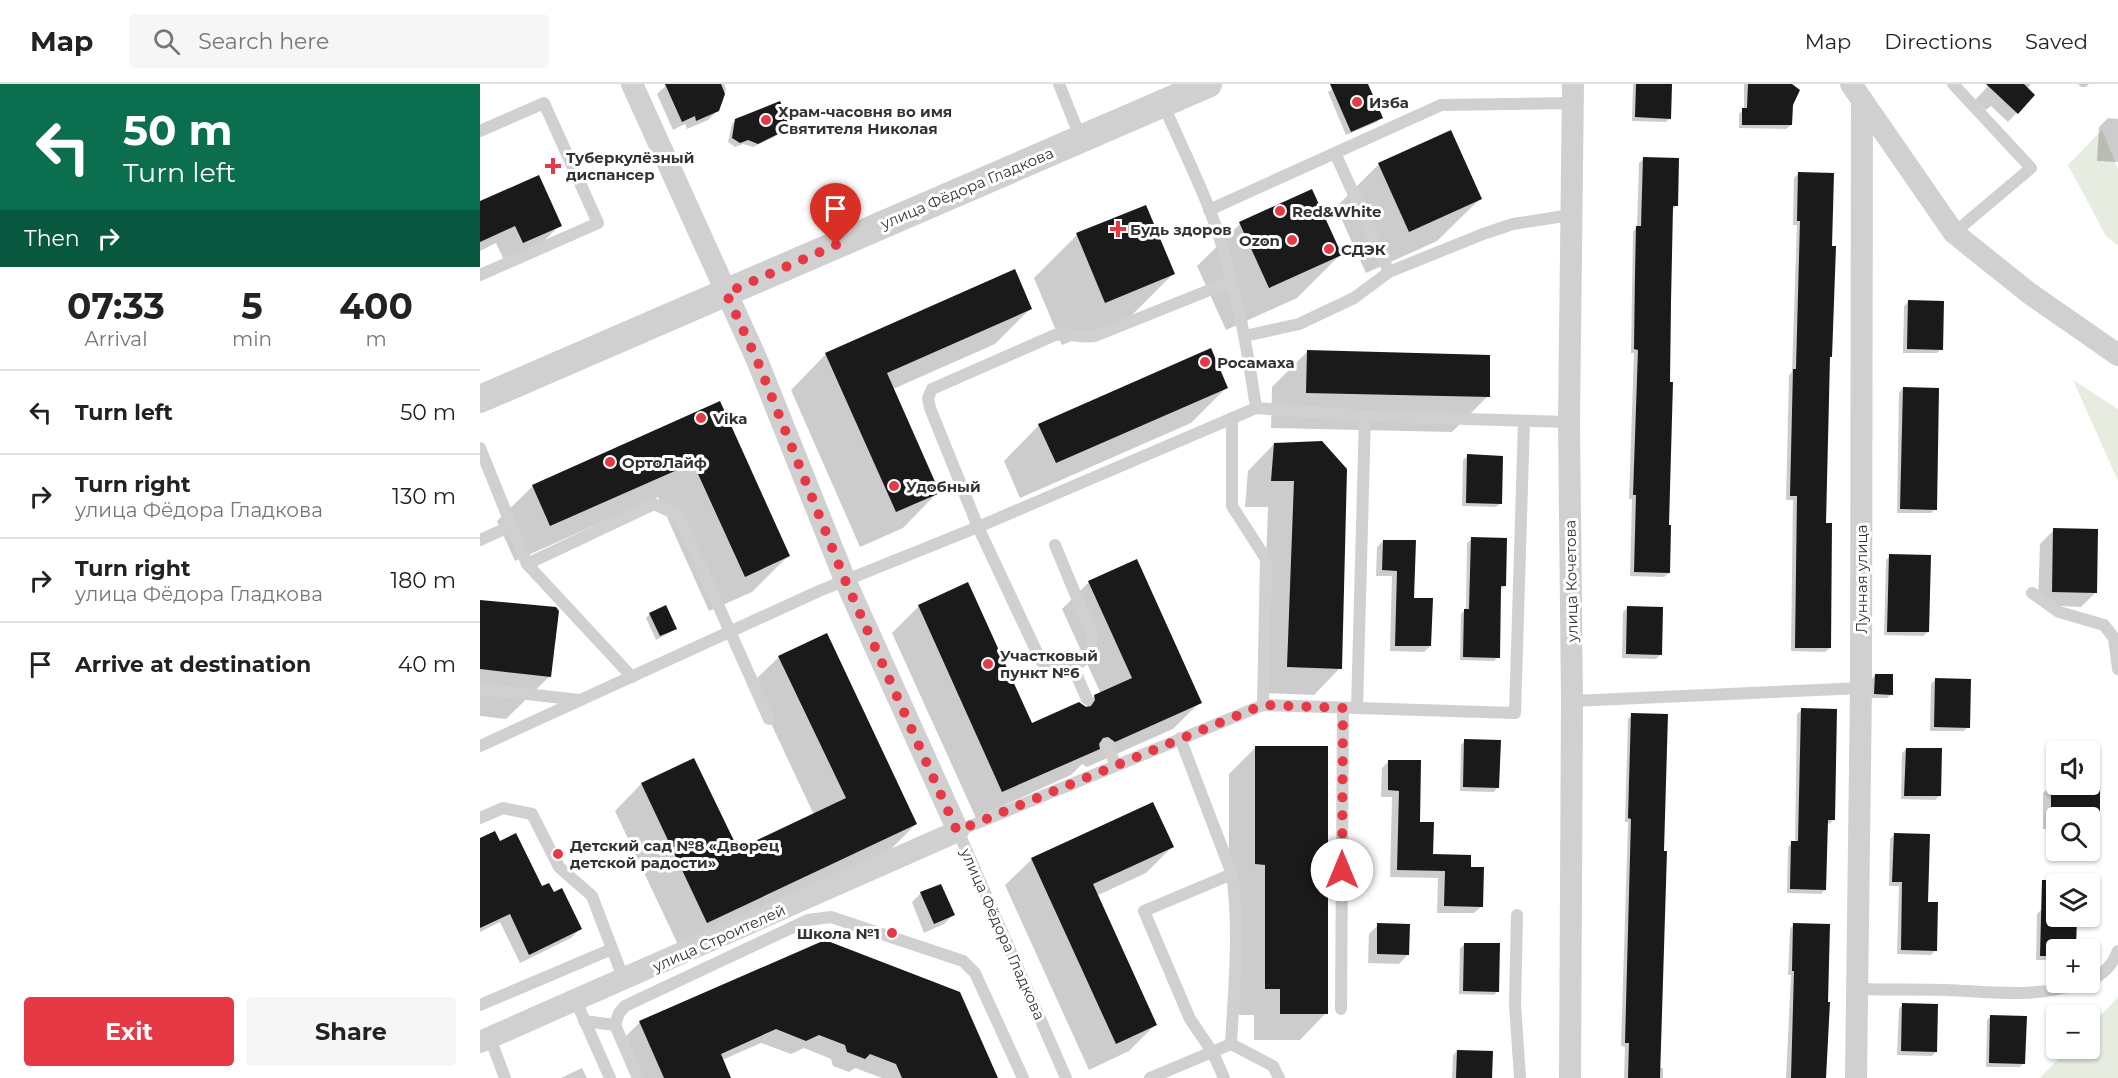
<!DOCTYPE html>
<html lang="en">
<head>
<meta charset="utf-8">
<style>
  body { margin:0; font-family:Montserrat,sans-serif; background:#f6f6f6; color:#222; height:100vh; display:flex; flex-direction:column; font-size:22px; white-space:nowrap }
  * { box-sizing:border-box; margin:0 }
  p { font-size:20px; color:#767676 }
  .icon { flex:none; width:33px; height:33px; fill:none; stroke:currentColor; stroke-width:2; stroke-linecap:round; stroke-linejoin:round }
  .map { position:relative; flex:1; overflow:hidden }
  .panel { display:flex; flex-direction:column; background:#fff; width:480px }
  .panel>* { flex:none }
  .top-card { background:#0b6e4f; color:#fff; overflow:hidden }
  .controls { position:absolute; left:1566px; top:657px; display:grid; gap:12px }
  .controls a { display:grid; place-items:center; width:54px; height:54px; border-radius:6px; background:#fff; box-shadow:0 2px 4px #0004; font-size:30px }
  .pin { position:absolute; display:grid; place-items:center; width:51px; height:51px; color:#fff; margin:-62px -26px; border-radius:50% 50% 50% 0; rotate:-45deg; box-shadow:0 0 6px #0007 }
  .pin .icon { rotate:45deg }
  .me { position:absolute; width:66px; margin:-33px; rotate:0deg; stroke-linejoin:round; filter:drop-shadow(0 0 4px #0008) }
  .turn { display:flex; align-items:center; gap:21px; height:126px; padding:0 24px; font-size:27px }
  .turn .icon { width:78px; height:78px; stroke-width:2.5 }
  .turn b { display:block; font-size:42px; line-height:51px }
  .then { display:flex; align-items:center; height:57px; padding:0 24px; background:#0003; gap:12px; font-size:22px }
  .eta { display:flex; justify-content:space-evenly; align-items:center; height:102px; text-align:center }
  .eta b { font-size:36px; font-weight:700; line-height:42px }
  .button { display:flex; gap:12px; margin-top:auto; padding:12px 24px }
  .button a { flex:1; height:69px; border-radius:6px; background:#e63946; color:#fff; font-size:24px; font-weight:700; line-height:69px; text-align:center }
  .button a+a { background:#f6f6f6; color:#222 }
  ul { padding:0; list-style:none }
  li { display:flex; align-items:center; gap:18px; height:84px; padding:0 24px; border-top:2px solid #e0e0e0 }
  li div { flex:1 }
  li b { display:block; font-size:22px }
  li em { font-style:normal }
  header { display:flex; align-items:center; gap:36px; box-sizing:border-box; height:84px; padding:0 30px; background:#fff; border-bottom:2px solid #e0e0e0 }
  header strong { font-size:28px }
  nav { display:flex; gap:33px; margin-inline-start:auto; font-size:21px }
  .search { width:420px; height:54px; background:#f6f6f6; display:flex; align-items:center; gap:15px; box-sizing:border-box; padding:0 21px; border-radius:6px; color:#767676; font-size:22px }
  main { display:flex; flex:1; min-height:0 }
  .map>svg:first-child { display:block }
</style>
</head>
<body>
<header>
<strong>Map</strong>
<div class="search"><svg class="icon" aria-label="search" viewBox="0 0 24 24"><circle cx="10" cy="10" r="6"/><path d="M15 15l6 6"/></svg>Search here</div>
<nav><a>Map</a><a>Directions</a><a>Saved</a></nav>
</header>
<main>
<section class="panel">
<div class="top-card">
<div class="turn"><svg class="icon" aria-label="left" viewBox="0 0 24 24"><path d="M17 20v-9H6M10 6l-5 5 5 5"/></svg><div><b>50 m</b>Turn left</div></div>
<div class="then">Then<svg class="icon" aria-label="right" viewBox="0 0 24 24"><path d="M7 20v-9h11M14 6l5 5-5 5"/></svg></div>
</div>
<div class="eta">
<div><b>07:33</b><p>Arrival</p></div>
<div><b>5</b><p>min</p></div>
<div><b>400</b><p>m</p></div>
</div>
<ul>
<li><svg class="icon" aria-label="left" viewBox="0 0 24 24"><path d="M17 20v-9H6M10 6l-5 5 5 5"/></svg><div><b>Turn left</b></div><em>50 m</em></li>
<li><svg class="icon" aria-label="right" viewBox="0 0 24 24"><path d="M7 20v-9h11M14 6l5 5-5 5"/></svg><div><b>Turn right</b><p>улица Фёдора Гладкова</p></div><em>130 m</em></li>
<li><svg class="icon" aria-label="right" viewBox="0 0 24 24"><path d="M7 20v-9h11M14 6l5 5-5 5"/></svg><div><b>Turn right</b><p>улица Фёдора Гладкова</p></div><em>180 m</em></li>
<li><svg class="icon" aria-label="arrive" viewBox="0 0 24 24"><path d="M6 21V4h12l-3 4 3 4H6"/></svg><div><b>Arrive at destination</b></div><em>40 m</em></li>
</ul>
<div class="button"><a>Exit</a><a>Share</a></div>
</section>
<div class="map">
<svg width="1638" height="994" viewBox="0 0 1638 994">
  <rect width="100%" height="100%" fill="#fff"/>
  <g fill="#e6ecdf">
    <polygon points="1622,46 1638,85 1638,162 1626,152 1588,81"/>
    <polygon points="1593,296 1638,325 1638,397"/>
    <polygon points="1638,913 1638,994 1560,994 1588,965 1610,964 1610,943"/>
  </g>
  <g fill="#0003">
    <polygon points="188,0 244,0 246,5 238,26 228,36 207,45 205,40 193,46 177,10"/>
    <polygon points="860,0 886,0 901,33 897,38 866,51 848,8"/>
    <polygon points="1153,0 1191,0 1190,34 1186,38 1152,37"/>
    <polygon points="1264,0 1312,0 1311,41 1306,45 1259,44 1259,30 1264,25"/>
    <polygon points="1510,0 1551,0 1547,5 1553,11 1528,38 1511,22 1506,26 1495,16"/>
    <polygon points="1598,0 1609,0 1606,3 1601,3"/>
    <polygon points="1628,34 1638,35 1638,78 1617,77 1619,43"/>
    <polygon points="256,36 310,43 306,47 273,63 263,60 255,63 248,58 252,40"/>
    <polygon points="1163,75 1196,122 1192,126 1187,442 1189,489 1184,493 1150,492 1152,415 1149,415 1154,269 1151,269 1153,148 1157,143 1159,79"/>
    <polygon points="899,80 1000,115 957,157 886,189 856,123"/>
    <polygon points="1318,90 1351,272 1348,275 1344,440 1350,564 1345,568 1311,567 1313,416 1306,416 1309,291 1312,288 1317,141 1313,141 1314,94"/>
    <polygon points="0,119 80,141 61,160 24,176 16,159 0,167"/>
    <polygon points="760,140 860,171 817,214 746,246 717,182"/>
    <polygon points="597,151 693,190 650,233 582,261 554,194"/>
    <polygon points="1428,218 1461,265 1457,269 1423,269 1424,222"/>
    <polygon points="550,225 515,260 413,305 458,408 423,444 380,463 311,306 346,270"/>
    <polygon points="827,268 1008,312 972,348 791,344 792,303"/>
    <polygon points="747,303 711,339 540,414 524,377 559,341"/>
    <polygon points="1423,304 1455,425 1451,429 1417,429 1419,309"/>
    <polygon points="239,319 308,472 272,508 229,527 178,413 35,477 17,437 53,402"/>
    <polygon points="794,360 865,385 860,584 834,611 781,609 788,423 765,423 768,387"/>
    <polygon points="988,372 1021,419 1016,423 982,422 983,376"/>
    <polygon points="1574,446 1615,509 1601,523 1558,521 1560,460"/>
    <polygon points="992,455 1025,502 1020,506 1018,573 1014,577 980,576 981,530 986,525 987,459"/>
    <polygon points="903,457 932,515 950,562 944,568 910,567 912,492 896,492 897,463"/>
    <polygon points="1410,472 1448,548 1443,552 1404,551 1406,476"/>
    <polygon points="609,498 720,618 693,645 607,683 602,680 591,691 496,734 412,549 439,522 551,641 604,624 615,612 621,610 582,525"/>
    <polygon points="0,517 69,593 26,635 0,632"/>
    <polygon points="1147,524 1180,571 1176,575 1142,574 1143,528"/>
    <polygon points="170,530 195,544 191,548 176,556 166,534"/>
    <polygon points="299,573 436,740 409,767 200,865 135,727 161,700 214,676 257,767 334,731 272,599"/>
    <polygon points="1395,591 1412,610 1407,614 1391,614 1391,596"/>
    <polygon points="1455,596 1488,643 1484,647 1450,647 1451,600"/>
    <polygon points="1322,626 1354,735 1350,740 1347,739 1345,806 1341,810 1307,809 1308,763 1312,759 1315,759 1317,630"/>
    <polygon points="1152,631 1179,984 1183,984 1183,994 1144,994 1145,963 1141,962 1148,738 1145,738 1148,635"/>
    <polygon points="985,657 1018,703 1014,708 980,707 981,661"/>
    <polygon points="776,663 846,929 820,956 774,956 774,931 759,931 759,807 749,806 749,690"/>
    <polygon points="1426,665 1459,712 1455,716 1421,715 1422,669"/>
    <polygon points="909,677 952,771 989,784 1002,822 994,829 957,829 958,794 910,793 912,713 901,713 902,684"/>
    <polygon points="1619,699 1619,735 1610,744 1610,734 1576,734 1576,745 1563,745 1563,709 1572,700"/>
    <polygon points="1414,751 1456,866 1451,871 1417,870 1419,802 1409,802 1410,755"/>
    <polygon points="0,755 19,759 100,845 91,854 40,879 20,838 0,848"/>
    <polygon points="692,763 666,789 616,812 675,941 649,967 609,986 525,801 552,775"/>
    <polygon points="441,809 473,831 464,840 444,849 432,818"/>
    <polygon points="1562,825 1576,826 1576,876 1556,876 1557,830"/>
    <polygon points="1314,840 1344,994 1306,994 1311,891 1308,891 1310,845"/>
    <polygon points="898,841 928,870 919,880 888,879 889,850"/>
    <polygon points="345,857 517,994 402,994 375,984 369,988 353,982 351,975 324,964 311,970 281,959 242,976 250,994 164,994 146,952 160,938"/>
    <polygon points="985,860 1018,907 1014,911 979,910 980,864"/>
    <polygon points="1423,920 1456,968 1452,972 1417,971 1419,925"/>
    <polygon points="1511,932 1544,979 1540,983 1506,983 1507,936"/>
    <polygon points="977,967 1011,994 972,994 973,971"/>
    <polygon points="102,984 107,994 81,994"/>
  </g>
  <g fill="#1a1a1a">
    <polygon points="185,0 241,0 245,10 239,27 216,37 215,32 202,38"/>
    <polygon points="850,0 888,0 903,34 871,48"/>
    <polygon points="1156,0 1192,0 1191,35 1155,33"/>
    <polygon points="1268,0 1312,0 1320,6 1313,21 1312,41 1262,41 1262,24 1267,24"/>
    <polygon points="1506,0 1544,0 1555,11 1538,30"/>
    <polygon points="300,17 312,43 278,60 268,56 260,59 252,54 255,35"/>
    <polygon points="971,46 1002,115 929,148 898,79"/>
    <polygon points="1163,73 1199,74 1198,122 1193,122 1191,218 1190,298 1193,298 1189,441 1191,441 1190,489 1154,488 1156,411 1153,411 1158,266 1154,265 1155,190 1156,142 1161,142"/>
    <polygon points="1318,88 1354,89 1352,162 1356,162 1352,273 1350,273 1346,439 1352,439 1351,564 1315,564 1317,412 1310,412 1313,285 1316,285 1320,137 1317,137"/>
    <polygon points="59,91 82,142 43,159 35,142 0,158 0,117"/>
    <polygon points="832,105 862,171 789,204 759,138"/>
    <polygon points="666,121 695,190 625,219 596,149"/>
    <polygon points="535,185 552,225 407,289 460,409 416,428 345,269"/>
    <polygon points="1428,216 1464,217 1463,266 1427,265"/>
    <polygon points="731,264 748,304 576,379 558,340"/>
    <polygon points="827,266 1010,271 1010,313 826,309"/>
    <polygon points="1423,303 1459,304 1457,426 1420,425"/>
    <polygon points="240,317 310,472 265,493 213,379 70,442 52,401"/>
    <polygon points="842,357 867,385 862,585 807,583 814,397 791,397 794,359"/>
    <polygon points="987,370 1023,372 1022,420 986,419"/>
    <polygon points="1573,444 1618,445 1617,509 1572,508"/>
    <polygon points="991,453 1027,454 1026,502 1021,502 1020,574 983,573 984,525 989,525"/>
    <polygon points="903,456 936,456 934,514 953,514 951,562 915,562 917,487 902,486"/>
    <polygon points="1409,470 1451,471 1449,548 1407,548"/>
    <polygon points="657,475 722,619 635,658 628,653 623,654 619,660 620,665 522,708 438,521 488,498 552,639 599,618 606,623 611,622 615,616 614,611 652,594 608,497"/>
    <polygon points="0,516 76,523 79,527 71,593 0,585"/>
    <polygon points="186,521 197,545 180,552 169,529"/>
    <polygon points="1147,522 1183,523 1182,571 1146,570"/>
    <polygon points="347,549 437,740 227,839 161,699 214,674 258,765 366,714 298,572"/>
    <polygon points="1395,590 1413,590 1413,611 1394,610"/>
    <polygon points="1455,594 1491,595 1490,644 1454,643"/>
    <polygon points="1321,624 1357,625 1355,736 1348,736 1346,806 1310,805 1311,757 1318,757"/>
    <polygon points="1151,629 1188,630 1184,767 1187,767 1180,994 1148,994 1149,959 1145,959 1151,735 1148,734"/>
    <polygon points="984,655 1021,656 1019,704 983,703"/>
    <polygon points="775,662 848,662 848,930 800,930 800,905 785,905 785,781 775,780"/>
    <polygon points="1426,664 1462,664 1461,712 1424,712"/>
    <polygon points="908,676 941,676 940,738 954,738 953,770 991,771 991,783 1004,783 1003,823 964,822 965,787 917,786 919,707 908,706"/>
    <rect x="1571" y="700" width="49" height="34"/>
    <polygon points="673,718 694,763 613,800 677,941 636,960 551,774"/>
    <polygon points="15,747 20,757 36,749 62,802 69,799 74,808 82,804 102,845 49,871 30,830 0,844 0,754"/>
    <polygon points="1414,749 1450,750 1448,818 1458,818 1457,867 1421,866 1422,798 1412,798"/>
    <polygon points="1562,796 1576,796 1576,832 1597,832 1596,866 1576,866 1576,872 1560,872"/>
    <polygon points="461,800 475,831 454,840 440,808"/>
    <polygon points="897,839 930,840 929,871 897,870"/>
    <polygon points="1313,839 1350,840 1348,918 1350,918 1346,994 1311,994 1314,887 1312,887"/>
    <polygon points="345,856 480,908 518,994 422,994 416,980 390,970 385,975 367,968 365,961 339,951 326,957 296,945 241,970 251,994 184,994 159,937"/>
    <polygon points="984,859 1020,859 1019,908 983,907"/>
    <polygon points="1422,919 1458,920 1457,968 1421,967"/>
    <polygon points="1510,931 1547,932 1545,980 1509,979"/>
    <polygon points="977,966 1013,967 1012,994 976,994"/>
  </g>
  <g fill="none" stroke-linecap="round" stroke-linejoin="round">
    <g stroke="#d0d0d0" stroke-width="12">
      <polyline points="579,0 601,55"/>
      <polyline points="1473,0 1551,84 1474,149"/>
      <path d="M683,20C698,54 715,89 729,124C754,188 766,256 776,324"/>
      <polyline points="0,47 64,19 118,139 0,191"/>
      <polyline points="855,69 909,188"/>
      <polyline points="729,126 961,21 1093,19"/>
      <polyline points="765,252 819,240 874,214 909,188 1003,150 1033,140 1091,131"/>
      <polyline points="752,334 752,422 786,475 783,621"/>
      <polyline points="0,364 47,480 152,593"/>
      <polyline points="0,456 31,442"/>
      <path d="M575,461L611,548L612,570L593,583L571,584L561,577L498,443L450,324L448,314L452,305L575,251C589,249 601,254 615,252L752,197"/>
      <polyline points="47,480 174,420 198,431 289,635"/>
      <polyline points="1552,509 1579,528 1624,541 1634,554 1638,585"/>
      <polyline points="593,583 607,615"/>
      <polyline points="0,605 100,616"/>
      <polyline points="1092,617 1381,604"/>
      <polyline points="877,624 885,332"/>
      <polyline points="700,654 752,790 664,827 710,935 733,969 744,994"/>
      <polyline points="627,661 636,681"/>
      <polyline points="0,662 339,507 498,443 776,324 885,332 1089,338"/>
      <polyline points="0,734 23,724 52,730 79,783 112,812 144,896"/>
      <polyline points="1037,831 1035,920 1040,994"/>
      <path d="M1610,896C1623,891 1633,880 1638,867"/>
      <path d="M1379,905C1408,906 1437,905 1466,906C1512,908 1558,915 1603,898"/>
      <polyline points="96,917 130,994"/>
      <polyline points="0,921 132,865"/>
      <polyline points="861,925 863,624"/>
      <polyline points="104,937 135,941 158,994"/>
      <polyline points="135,941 139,929 145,922 328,836 351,833 483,877 495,889 543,994"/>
      <polyline points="10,954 25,994"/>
      <polyline points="751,960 793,982 799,994"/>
      <polyline points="586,994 478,747 783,621 1035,629 1044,337"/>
      <path d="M670,994L751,960C754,904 760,846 752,790"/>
    </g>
    <g stroke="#d0d0d0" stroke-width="22">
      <polyline points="1371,0 1382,16 1381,604 1376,994"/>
      <polyline points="1382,16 1474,149 1549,209 1638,271"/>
      <polyline points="0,958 478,747 365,496 277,276 152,0"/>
      <polyline points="1090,994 1092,617 1089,338 1093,0"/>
    </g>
    <polyline stroke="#d0d0d0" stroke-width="28" points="0,315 728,0"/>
  </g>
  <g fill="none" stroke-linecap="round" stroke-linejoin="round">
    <polyline stroke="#e63946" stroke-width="10" stroke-dasharray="0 18" points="356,161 246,209 277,276 365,496 477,747 783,621 863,624 862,786"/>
  </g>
  <g fill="#e63946" stroke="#fff" stroke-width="2">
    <circle cx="877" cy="18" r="6"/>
    <circle cx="286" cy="36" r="6"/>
    <path d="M70 73h6v6h6v6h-6v6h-6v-6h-6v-6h6z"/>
    <circle cx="800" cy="127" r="6"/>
    <path d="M635 136h6v6h6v6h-6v6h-6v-6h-6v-6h6z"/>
    <circle cx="812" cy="156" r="6"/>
    <circle cx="849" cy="165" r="6"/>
    <circle cx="725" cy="278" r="6"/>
    <circle cx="221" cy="334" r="6"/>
    <circle cx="130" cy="378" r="6"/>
    <circle cx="414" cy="402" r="6"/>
    <circle cx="508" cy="580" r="6"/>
    <circle cx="78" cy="770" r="6"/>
    <circle cx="412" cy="849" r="6"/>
  </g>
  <g text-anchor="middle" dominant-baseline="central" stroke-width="6" stroke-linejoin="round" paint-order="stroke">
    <g font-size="15" font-weight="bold" fill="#333" stroke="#fff" text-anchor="start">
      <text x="889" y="18">Изба</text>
      <text x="298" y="27">Храм-часовня во имя<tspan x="298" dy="17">Святителя Николая</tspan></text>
      <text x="86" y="73">Туберкулёзный<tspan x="86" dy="17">диспансер</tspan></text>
      <text x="812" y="127">Red&amp;White</text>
      <text x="650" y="145">Будь здоров</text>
      <text x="800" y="156" text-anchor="end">Ozon</text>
      <text x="861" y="165">СДЭК</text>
      <text x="737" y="278">Росамаха</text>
      <text x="233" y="334">Vika</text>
      <text x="142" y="378">ОртоЛайф</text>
      <text x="426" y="402">Удобный</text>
      <text x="520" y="571">Участковый<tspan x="520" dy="17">пункт №6</tspan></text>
      <text x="90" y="761">Детский сад №8 «Дворец<tspan x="90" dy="17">детской радости»</tspan></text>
      <text x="400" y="849" text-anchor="end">Школа №1</text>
    </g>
    <g font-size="15" fill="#333" stroke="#fff">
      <text transform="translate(487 104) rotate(-23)">улица Фёдора Гладкова</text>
      <text transform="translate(1381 495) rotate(-90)">Лунная улица</text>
      <text transform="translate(1091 497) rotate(-91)">улица Кочетова</text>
      <text transform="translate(523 850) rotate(66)">улица Фёдора Гладкова</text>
      <text transform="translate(239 854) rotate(-24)">улица Строителей</text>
    </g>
  </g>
</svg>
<div class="controls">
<a><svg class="icon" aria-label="sound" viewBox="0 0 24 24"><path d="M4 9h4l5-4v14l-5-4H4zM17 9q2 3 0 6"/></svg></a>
<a><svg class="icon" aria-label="search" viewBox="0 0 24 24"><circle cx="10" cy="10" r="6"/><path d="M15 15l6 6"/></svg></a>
<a><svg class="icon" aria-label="layers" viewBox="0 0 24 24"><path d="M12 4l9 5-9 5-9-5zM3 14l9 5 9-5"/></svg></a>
<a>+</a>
<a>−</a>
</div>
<div class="pin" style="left:356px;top:161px;background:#d93025"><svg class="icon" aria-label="arrive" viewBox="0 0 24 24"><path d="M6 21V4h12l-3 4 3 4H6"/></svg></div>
<svg class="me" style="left:862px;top:786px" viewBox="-20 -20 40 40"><circle r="19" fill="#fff"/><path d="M0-13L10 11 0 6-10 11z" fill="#e63946"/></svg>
</div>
</main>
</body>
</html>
